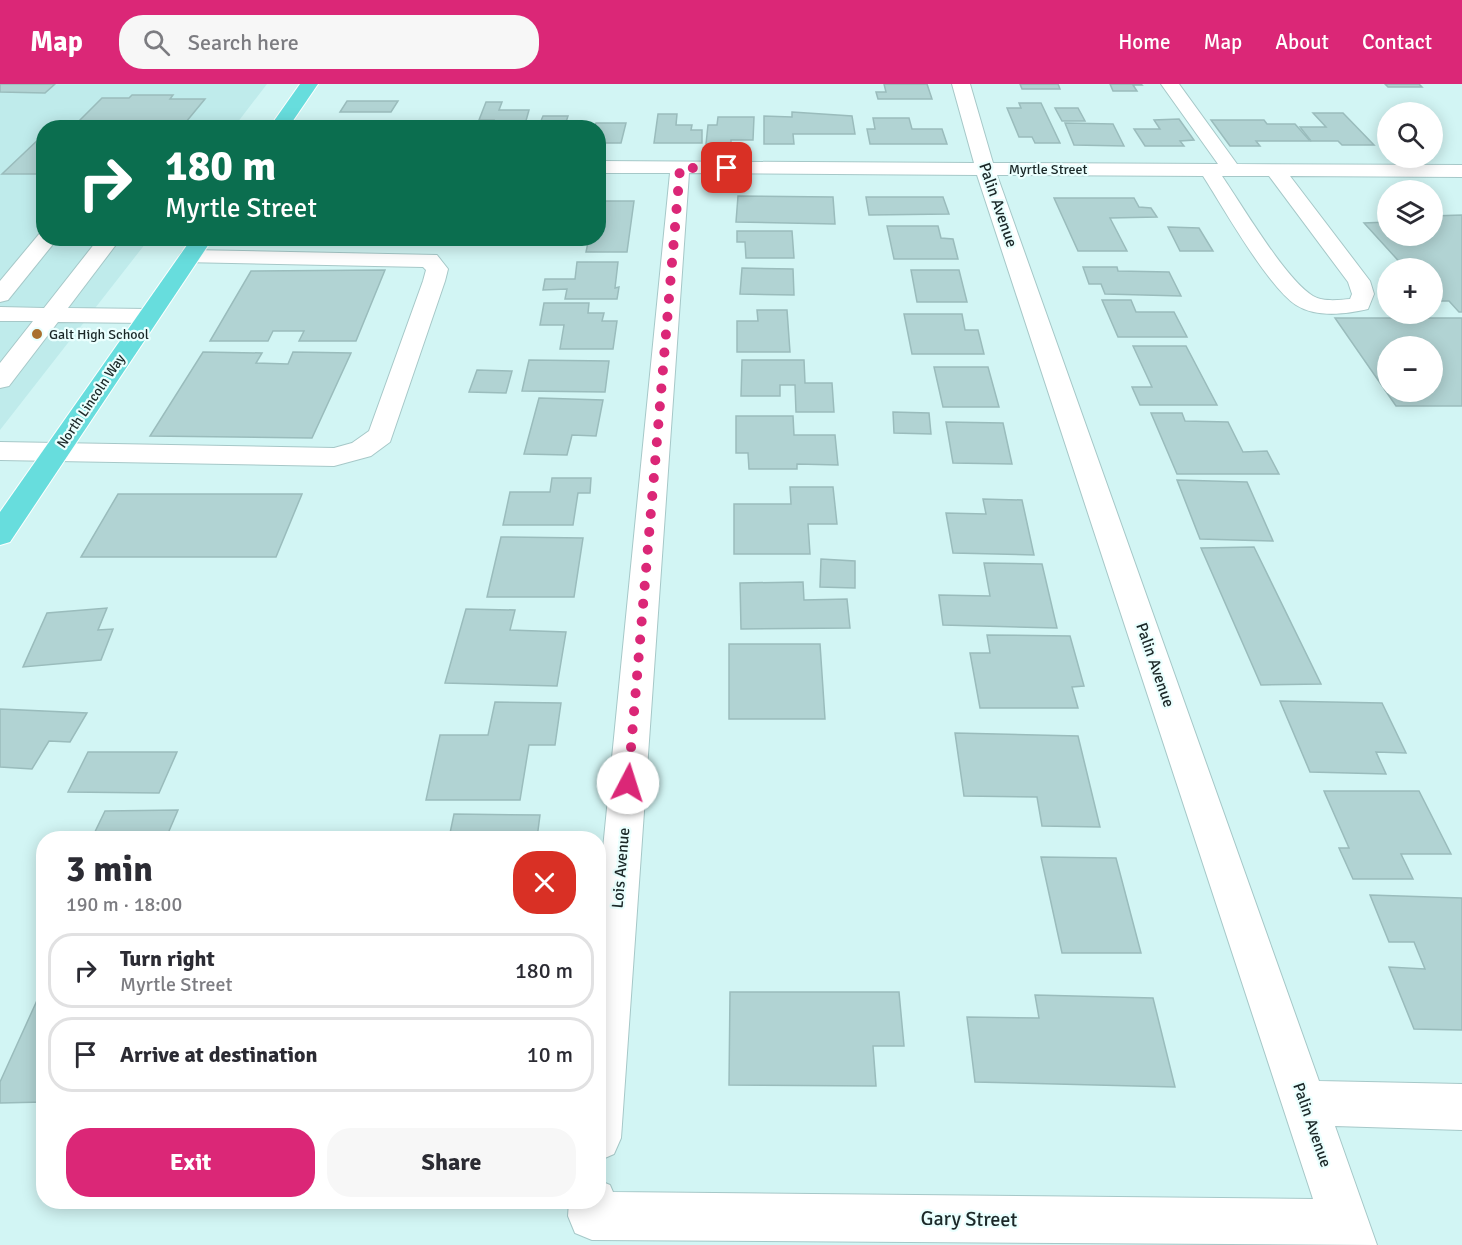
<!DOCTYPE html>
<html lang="en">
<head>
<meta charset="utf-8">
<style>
  body { margin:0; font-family:Signika,sans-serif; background:#f7f7f7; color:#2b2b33; height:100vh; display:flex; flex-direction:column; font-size:22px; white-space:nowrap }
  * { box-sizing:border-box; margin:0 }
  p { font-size:20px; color:#7c7c81 }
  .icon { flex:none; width:33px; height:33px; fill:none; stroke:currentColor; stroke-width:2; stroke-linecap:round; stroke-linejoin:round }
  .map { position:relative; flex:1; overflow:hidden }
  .drawer { position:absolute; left:36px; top:747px; width:570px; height:378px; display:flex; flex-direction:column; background:#fff; border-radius:24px; box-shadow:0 3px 15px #0003 }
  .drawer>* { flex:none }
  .banner { position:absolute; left:36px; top:36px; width:570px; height:126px; border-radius:24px; box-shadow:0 3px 15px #0003; background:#0b6e4f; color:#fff; overflow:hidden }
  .controls { position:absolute; left:1377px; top:18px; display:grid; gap:12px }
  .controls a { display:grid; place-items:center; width:66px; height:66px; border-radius:50%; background:#fff; box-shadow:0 3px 15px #0003; font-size:30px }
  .pin { position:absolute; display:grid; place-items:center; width:51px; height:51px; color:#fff; margin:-26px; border-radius:12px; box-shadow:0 3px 9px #0006 }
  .me { position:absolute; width:66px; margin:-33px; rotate:5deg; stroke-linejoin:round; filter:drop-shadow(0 0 4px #0008) }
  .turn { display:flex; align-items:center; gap:21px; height:126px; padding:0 30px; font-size:27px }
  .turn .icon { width:78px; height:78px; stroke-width:2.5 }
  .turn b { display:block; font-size:42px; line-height:51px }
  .round { display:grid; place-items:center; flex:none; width:63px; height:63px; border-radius:24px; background:#f7f7f7 }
  .headline { display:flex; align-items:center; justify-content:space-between; height:102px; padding:0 30px }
  h1 { font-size:36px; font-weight:700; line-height:45px }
  .primary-button { display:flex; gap:12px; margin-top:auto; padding:12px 30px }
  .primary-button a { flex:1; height:69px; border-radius:24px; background:#db2777; color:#fff; font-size:24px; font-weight:700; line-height:69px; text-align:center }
  .primary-button a+a { background:#f7f7f7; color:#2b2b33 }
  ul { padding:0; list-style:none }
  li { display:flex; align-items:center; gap:18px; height:75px; margin:0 12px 9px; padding:0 18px; border:3px solid #e1e1e2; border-radius:24px }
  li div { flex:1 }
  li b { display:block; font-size:22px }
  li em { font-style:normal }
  header { display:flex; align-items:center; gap:36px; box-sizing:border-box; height:84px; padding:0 30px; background:#db2777; color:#fff }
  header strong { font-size:28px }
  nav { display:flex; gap:33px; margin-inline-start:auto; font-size:21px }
  .search { width:420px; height:54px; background:#f7f7f7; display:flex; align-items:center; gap:15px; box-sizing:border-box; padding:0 21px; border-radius:24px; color:#7c7c81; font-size:22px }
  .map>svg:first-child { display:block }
</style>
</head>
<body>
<header>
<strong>Map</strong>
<div class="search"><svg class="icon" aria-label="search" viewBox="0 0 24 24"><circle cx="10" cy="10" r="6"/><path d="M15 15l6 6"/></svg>Search here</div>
<nav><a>Home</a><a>Map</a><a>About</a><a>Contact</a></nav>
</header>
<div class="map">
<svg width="1462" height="1161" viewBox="0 0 1462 1161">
  <rect width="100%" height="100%" fill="#d2f5f4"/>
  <polygon fill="#bfebeb" points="0,0 267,0 234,43 44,44 44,154 149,155 0,346"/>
  <g fill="#b1d3d3" stroke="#9abcbc" stroke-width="1.5" fill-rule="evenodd">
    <polygon points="0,0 55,0 45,9 0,8"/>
    <polygon points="884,0 927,0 932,15 878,15 876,8 886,8"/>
    <polygon points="1020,0 1058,0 1060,5 1022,5"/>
    <polygon points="1110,0 1141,0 1142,1 1133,1 1137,7 1113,7"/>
    <polygon points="1385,0 1419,0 1422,3 1388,3"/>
    <polygon points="132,11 173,11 170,15 205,15 181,44 72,44 102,14 129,14"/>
    <polygon points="347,17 398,17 391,28 340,28"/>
    <polygon points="486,18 502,18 499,26 529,26 524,44 491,44 494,36 479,36"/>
    <polygon points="1019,19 1041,19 1060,59 1035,59 1032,53 1019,53 1007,24 1021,24"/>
    <polygon points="1055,24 1078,24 1085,37 1062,37"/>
    <polygon points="792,28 852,32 855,50 793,50 794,60 764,60 764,32 792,33"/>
    <polygon points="1313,29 1343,29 1374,61 1342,61 1338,57 1311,57 1300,43 1326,43"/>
    <polygon points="658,30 677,30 676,41 692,41 691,46 702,46 702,59 654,59"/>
    <polygon points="543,32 568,32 564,44 538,44"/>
    <polygon points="718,33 754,33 753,56 731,56 731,60 706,60 708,41 717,41"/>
    <polygon points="873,34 909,34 912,45 942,45 947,60 870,60 867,45 875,45"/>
    <polygon points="1179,35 1194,56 1180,57 1184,62 1145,62 1134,45 1160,45 1154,36"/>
    <polygon points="1211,36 1264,36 1267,40 1295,40 1310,57 1256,57 1260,62 1230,62"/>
    <polygon points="596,39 626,39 621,59 598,59 598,44 594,44"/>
    <polygon points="1065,39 1113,40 1124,62 1074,61"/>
    <polygon points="41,53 44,53 44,90 2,90"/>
    <polygon points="738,112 833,113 835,140 736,138"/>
    <polygon points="866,113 943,113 949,130 869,131"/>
    <polygon points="1054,114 1134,114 1139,123 1151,124 1157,133 1110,134 1127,167 1078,167"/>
    <polygon points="598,117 634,117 627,168 586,168 589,154 598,154"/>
    <polygon points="1462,131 1462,228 1459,228 1449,217 1432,217 1432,184 1405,184 1364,139 1388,138 1388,152 1432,152 1432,132"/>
    <polygon points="887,142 938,142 941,154 953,155 958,175 894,175"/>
    <polygon points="1168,143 1199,144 1213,167 1180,167"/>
    <polygon points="737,147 792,147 794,174 746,174 745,158 737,158"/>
    <polygon points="577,178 618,178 615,204 619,203 617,215 565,215 567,205 543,206 545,195 575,195"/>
    <polygon points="1083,183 1117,183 1118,187 1169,188 1181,212 1105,210 1101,200 1089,200"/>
    <polygon points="742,184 793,185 794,211 740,210"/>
    <polygon points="385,186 356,257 299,257 304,247 273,247 268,257 210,257 251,187"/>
    <polygon points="911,186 959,186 967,218 917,218"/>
    <polygon points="1102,216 1131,216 1136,228 1174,228 1187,253 1118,253"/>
    <polygon points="544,219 589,219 588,229 604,229 602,237 617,237 613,265 560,265 564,241 540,241"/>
    <polygon points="757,226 787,226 790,268 737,268 737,237 758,237"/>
    <polygon points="904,230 962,230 965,246 978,246 984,270 912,270"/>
    <path d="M1335,234H1462V322H1396ZM1388,262H1432V308H1388Z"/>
    <polygon points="1133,262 1186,262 1217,321 1140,321 1132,303 1152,303"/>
    <polygon points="203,268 262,269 256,279 288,280 293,268 351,269 312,354 150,352"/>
    <polygon points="529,276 609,277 605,308 522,307"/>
    <polygon points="742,276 804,276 805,299 832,299 834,328 796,328 795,301 780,301 780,312 741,312"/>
    <polygon points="934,283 988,283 999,323 943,323"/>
    <polygon points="477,286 512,287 506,309 469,308"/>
    <polygon points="539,314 603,316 596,352 572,351 567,371 524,370"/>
    <polygon points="893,328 929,329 931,350 894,349"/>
    <polygon points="1151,329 1182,329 1185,337 1228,338 1243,368 1267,367 1279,390 1177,390"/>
    <polygon points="736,332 793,332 794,351 835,351 838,381 797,380 797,385 749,385 748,369 736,369"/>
    <polygon points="946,338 1003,339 1012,380 953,379"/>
    <polygon points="552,394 591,394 590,409 578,409 573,441 503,441 510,408 550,408"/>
    <polygon points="1177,396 1247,398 1273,457 1200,455"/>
    <polygon points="790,403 833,403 837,440 808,440 810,470 734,470 734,420 791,420"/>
    <polygon points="118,410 302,410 276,473 81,473"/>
    <polygon points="983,415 1022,416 1034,471 953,469 946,429 986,430"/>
    <polygon points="501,453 583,454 574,513 487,513"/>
    <polygon points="1254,463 1321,600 1261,601 1201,464"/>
    <polygon points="821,475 855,477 855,504 820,503"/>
    <polygon points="984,479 1042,480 1057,544 943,541 939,511 990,512"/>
    <polygon points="803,498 804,516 847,515 850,544 741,545 740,499"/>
    <polygon points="107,524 98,546 113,545 101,576 23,583 47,529"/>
    <polygon points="466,525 515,526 510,546 566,548 557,602 445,599"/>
    <polygon points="987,551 1070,552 1084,602 1072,603 1078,624 980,624 970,569 990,569"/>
    <polygon points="729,560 820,560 825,635 729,635"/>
    <polygon points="1280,617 1382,619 1406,669 1376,668 1386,690 1310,688"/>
    <polygon points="495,618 561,619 555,661 529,661 520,716 426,716 440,651 488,651"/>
    <polygon points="0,625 87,629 70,658 49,657 32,685 0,683"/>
    <polygon points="955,649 1078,652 1100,743 1042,742 1037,713 964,712"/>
    <polygon points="88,668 177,668 159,709 68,708"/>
    <polygon points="1324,707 1419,707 1451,770 1401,770 1413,795 1353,795 1339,764 1349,764"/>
    <polygon points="178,726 166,754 92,754 105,727"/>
    <polygon points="454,730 540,731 537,754 449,754"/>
    <polygon points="1041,773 1116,774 1141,869 1062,869"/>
    <polygon points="1370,811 1462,814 1462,946 1414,945 1389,883 1425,885 1414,858 1389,858"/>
    <polygon points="44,901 44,1018 0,1019 0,998"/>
    <polygon points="730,908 899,908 904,962 873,962 876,1002 729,1001"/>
    <polygon points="1035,911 1153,914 1175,1003 975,998 967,933 1039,934"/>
  </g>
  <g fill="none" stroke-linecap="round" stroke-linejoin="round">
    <defs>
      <g id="minor">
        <path d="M952,0H970L993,79L1218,80L1161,0H1179L1237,80L1462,81V93L1290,92L1370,197L1374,210L1368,225C1347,230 1316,234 1296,221C1268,203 1223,123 1203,92L997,91L1319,997L1462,1000V1046L1335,1042L1377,1161L592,1156L575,1149L568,1132L569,1118H598V1096L610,1101L613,1108L1313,1115L977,91L689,89L621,1054L614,1070L598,1077V815L670,89H598V77L974,79ZM1222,92H1269L1348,198L1352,210L1350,215C1339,216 1323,218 1313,212C1285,195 1242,121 1222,92Z"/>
        <polygon points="40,149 44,149 44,154 58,154 8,216 0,218 0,197"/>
        <polygon points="99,154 121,154 68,224 148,225 156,227 160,232 156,237 148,239 58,238 9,302 0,304 0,279 33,237 0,237 0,223 44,224"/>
        <polygon points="190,166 437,171 448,185 445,197 390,358 371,372 334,382 0,376 0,358 334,364 352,359 369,347 423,197 426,186 423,183 182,178 179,173 182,168"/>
      </g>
      <g id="major">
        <polygon points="300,0 318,0 288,44 269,44"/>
        <polygon points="192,154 213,154 10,458 0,461 0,428"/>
      </g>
    </defs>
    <use href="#minor" stroke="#a6c8c8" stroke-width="2"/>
    <use href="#major" stroke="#fff" stroke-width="2"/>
    <use href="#minor" fill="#fff" fill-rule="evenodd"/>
    <use href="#major" fill="#67dddd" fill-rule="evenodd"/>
  </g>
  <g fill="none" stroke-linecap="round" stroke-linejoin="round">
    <polyline stroke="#db2777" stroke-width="10" stroke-dasharray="0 18" points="628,699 680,84 727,84"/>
  </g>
  <circle fill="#a9702e" stroke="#eafffe" stroke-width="2" cx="37" cy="250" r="6"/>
  <g text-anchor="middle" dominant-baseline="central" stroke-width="4.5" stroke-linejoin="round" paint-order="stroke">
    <g font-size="14" fill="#1b2828" stroke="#eafffe">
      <text x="1048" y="85">Myrtle Street</text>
      <text transform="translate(91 317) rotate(-56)">North Lincoln Way</text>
    </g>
    <g font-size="14" fill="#1b2828" stroke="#eafffe" text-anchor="start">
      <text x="49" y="250">Galt High School</text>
    </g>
    <g font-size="16" fill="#1b2828" stroke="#eafffe">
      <text transform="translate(998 121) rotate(71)">Palin Avenue</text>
      <text transform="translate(1155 581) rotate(71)">Palin Avenue</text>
      <text transform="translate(621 784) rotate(-85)">Lois Avenue</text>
      <text transform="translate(1312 1041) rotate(71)">Palin Avenue</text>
    </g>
    <g font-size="20" fill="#1b2828" stroke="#eafffe">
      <text transform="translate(969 1135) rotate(1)">Gary Street</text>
    </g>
  </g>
</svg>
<div class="controls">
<a><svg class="icon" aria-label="search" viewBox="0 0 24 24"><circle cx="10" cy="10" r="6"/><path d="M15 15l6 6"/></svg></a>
<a><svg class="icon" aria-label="layers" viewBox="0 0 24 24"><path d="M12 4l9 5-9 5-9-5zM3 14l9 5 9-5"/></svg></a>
<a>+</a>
<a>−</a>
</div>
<div class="pin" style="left:727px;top:84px;background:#d93025"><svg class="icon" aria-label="arrive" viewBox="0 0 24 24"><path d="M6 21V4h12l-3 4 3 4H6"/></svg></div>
<svg class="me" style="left:628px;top:699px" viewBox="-20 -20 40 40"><circle r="19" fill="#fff"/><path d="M0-13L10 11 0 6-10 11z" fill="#db2777"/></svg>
<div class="banner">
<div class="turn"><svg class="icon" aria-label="right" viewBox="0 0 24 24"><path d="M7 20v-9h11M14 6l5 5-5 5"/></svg><div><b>180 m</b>Myrtle Street</div></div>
</div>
<section class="drawer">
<div class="headline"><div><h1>3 min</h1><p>190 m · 18:00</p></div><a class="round" style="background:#d93025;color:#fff"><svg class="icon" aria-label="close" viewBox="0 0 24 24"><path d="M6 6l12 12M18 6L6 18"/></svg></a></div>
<ul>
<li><svg class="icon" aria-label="right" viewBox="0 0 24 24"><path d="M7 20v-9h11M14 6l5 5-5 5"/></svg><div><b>Turn right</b><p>Myrtle Street</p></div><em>180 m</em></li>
<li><svg class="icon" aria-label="arrive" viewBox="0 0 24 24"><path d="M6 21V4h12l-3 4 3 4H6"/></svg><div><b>Arrive at destination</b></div><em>10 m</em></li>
</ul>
<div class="primary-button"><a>Exit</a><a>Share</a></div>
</section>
</div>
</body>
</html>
